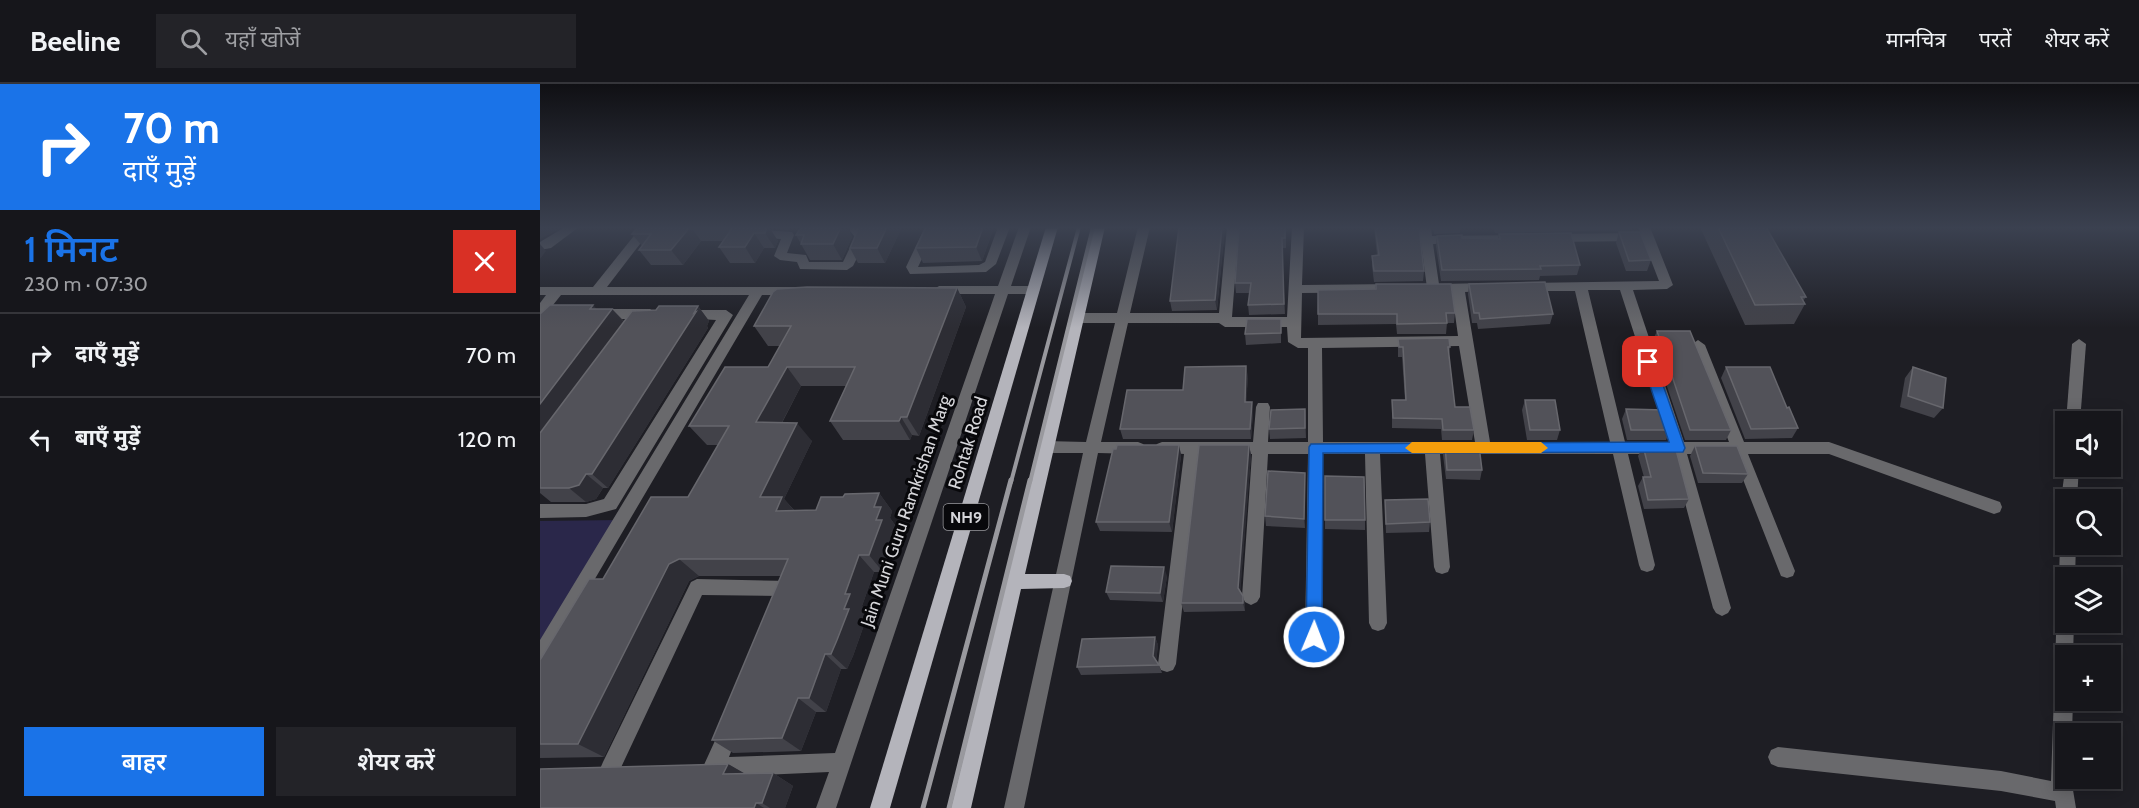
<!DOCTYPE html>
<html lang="hi">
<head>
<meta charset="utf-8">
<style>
  body { margin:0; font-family:Cabin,"Noto Sans Devanagari",sans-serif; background:#232328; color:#f1f3f6; height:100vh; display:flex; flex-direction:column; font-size:22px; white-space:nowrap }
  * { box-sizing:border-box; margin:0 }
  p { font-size:20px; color:#9e9fa3 }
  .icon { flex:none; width:33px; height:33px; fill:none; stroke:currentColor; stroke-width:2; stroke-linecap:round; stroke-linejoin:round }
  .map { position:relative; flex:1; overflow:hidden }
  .drawer { display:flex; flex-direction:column; background:#16161b; width:540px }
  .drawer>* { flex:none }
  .hud { background:#1a73e8; color:#fff; overflow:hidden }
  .controls { position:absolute; left:1515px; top:327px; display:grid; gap:12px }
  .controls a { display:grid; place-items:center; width:66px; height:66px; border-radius:0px; background:#16161b; box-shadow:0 3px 15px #0003,0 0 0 2px #35353a; font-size:30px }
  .pin { position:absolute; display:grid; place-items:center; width:51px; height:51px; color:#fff; margin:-26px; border-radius:12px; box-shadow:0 3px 9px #0006 }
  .me { position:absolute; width:66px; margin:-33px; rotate:1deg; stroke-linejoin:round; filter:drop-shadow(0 0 4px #0008) }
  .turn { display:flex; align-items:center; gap:21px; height:126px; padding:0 24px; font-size:27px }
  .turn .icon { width:78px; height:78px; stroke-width:2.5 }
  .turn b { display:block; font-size:42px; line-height:51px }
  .round { display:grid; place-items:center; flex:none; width:63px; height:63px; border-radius:0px; background:#232328 }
  .summary { display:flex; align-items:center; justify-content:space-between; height:102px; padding:0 24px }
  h1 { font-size:36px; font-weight:600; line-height:45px; color:#1a73e8 }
  .action { display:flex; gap:12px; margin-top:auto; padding:12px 24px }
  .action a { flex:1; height:69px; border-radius:0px; background:#1a73e8; color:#fff; font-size:24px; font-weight:600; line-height:69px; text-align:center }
  .action a+a { background:#232328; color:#f1f3f6 }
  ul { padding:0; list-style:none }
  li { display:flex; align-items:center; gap:18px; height:84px; padding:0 24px; border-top:2px solid #35353a }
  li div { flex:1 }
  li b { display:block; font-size:22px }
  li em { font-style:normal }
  header { display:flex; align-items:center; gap:36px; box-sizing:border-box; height:84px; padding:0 30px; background:#16161b; border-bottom:2px solid #35353a }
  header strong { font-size:28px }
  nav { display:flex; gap:33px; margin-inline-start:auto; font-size:21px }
  .search { width:420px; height:54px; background:#232328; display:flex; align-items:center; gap:15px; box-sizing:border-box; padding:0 21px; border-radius:0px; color:#9e9fa3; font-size:22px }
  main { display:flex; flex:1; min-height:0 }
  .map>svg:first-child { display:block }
</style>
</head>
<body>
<header>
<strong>Beeline</strong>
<div class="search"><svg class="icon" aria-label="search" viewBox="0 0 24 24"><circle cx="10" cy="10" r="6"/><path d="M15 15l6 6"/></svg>यहाँ खोजें</div>
<nav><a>मानचित्र</a><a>परतें</a><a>शेयर करें</a></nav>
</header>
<main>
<section class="drawer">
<div class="hud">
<div class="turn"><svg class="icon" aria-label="right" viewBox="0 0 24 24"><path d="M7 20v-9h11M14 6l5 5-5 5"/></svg><div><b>70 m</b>दाएँ मुड़ें</div></div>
</div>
<div class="summary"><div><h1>1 मिनट</h1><p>230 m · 07:30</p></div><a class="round" style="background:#d93025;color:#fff"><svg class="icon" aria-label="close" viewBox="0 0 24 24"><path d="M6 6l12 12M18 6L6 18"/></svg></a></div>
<ul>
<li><svg class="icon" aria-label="right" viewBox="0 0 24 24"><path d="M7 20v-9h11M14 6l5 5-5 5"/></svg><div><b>दाएँ मुड़ें</b></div><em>70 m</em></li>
<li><svg class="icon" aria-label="left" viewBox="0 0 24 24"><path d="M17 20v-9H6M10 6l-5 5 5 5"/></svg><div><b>बाएँ मुड़ें</b></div><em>120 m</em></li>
</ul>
<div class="action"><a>बाहर</a><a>शेयर करें</a></div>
</section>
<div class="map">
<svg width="1599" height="724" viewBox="0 0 1599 724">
  <rect width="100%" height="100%" fill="#1e1e24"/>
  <polygon fill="#2a274a" points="80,436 0,571 0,437"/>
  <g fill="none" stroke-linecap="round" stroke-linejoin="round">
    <g fill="#69696c" fill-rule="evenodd">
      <polygon points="25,143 39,143 11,164 0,166 0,158"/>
      <polygon points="101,143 113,143 67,203 255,203 261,207 255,211 222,211 6,578 0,580 0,556 209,211 21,211 5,231 0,233 0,219 6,211 0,211 0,203 53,203"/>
      <polygon points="310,143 322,143 328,152 313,182 307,186 260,185 257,178 240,176 234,172 241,155 225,154 219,150 225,146 252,148 254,151 247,169 266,171 269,178 303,178 315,153 310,147"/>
      <polygon points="385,143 397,143 378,183 439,181 445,178 458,143 470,143 456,180 446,188 370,190 366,183"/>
      <polygon points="479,143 491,143 471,202 494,202 500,206 494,210 468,210 296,724 276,724 289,688 175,693 166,690 163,683 184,637 191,635 198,637 200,644 189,673 295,669 455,210 399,210 393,206 399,202 458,202"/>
      <path d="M598,143H610L590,229H679L687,143H699L692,233H747L752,143H764L762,201L854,200L860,204L854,208L762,209L761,254L918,252L912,208H893L887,204L879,143H891L892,152L980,151V157L976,158L893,160L899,200L947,199L953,203L947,207L925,208L950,358H1070L1035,207H986L980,203L986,199L1119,197L1102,153L1096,157L1012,158L1006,154L1012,150L1096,149L1102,152L1098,143H1110L1133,201L1127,205L1093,206L1144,358H1189L1151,261L1158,256L1165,261L1204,358H1289L1460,418L1462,423L1460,428L1454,430L1289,370H1208L1255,487L1253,492L1247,494L1241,492L1239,487L1193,370H1147L1191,524L1188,529L1182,532L1176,529L1173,524L1132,370H1088L1115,481L1113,486L1107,488L1101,486L1099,481L1073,370H900L910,483L908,488L902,490L896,488L894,483L885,370H840L847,539L844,545L838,547L832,545L829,539L825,370H783V553L780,559L774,561L768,559L765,553L768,370H728L720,513L717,518L711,521L705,518L702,513L712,370H659L636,580L633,586L627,588L621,586L618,580L644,370L617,368L614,364L617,360L622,358H713L716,323L718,319H728L730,323L728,358H768V264H758L748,258L747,243H685L679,239H588L561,358H598L603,360L606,364L603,368L598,370L558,369L484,724H464L543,369H505L500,367L497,363L500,359L505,357L546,358L575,239H537L530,234L537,229H577ZM1048,206H1080L1129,358H1085ZM919,262L935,358H783L782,264Z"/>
      <polygon points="59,225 110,225 117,230 110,235 59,235 52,230"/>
      <polygon points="146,226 186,226 193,231 76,425 46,433 0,434 0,420 46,420 64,415 176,236 141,234 139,231"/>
      <polygon points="1539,255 1546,260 1540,338 1526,338 1532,260"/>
      <polygon points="1526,378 1526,382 1539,382 1537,416 1526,416 1526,421 1521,416"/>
      <polygon points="1526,454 1526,460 1536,460 1535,494 1526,494 1526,501 1521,499 1519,494 1520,460"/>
      <polygon points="157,495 251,497 257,500 259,505 255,514 249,517 242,512 162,511 77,692 70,695 63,692 60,685 63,678 151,498"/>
      <polygon points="1526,514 1526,538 1534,538 1533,572 1526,572 1526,616 1533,616 1532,650 1526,650 1526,694 1531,694 1536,724 1516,724 1515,717 1461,707 1238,683 1231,680 1228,673 1231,666 1238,663 1461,687 1511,697 1517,522 1520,517"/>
    </g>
    <g fill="#b4b4bb" fill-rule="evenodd">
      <polygon points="506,143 518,143 350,724 330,724"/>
      <polygon points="553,143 565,143 485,490 524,490 530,492 532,497 530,502 524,504 481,505 431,724 411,724"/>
    </g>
    <g stroke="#99999e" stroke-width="4">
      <polyline points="471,398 539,143"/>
      <polyline points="490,398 553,143"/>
    </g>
    <g stroke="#99999e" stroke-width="5">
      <polyline points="383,724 471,396"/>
      <polyline points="409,724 490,396"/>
    </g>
  </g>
  <g fill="#424249">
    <polygon points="98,143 251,143 249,146 229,144 238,157 235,164 224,164 215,179 190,179 179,163 183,157 161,157 143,181 111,181 99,166 102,162 92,150"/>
    <polygon points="319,143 362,143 345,179 318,179 310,164"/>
    <polygon points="454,143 442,177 383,179 376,164"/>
    <polygon points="639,143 685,143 677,226 632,227 630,217"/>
    <polygon points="699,143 746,143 746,164 742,164 745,230 709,231 708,221 710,209 696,209 695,199"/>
    <polygon points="834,143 879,143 884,187 883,197 834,198 832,182 832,172 837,171"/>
    <polygon points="893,143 920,143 920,149 894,150"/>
    <polygon points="953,143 1093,143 1092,146 955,149"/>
    <polygon points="1160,143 1226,143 1266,213 1263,217 1265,220 1254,240 1205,241"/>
    <polygon points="308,145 312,153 302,176 270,176 256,151"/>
    <polygon points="1079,148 1111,176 1107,187 1086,187 1076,159"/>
    <polygon points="959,150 1040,181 1037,191 1000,192 999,196 901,197 896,162 897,152 922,154 958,155"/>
    <polygon points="836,200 915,229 914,239 907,239 906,250 857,250 856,240 778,241 778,230 835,205"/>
    <polygon points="929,200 1013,230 1010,240 938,245 937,239 932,239 928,210"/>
    <polygon points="417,204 426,223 379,352 372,351 370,356 303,356 290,337 306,302 261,302 242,339 272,357 244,415 254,426 276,426 339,409 352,427 350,434 355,441 351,449 355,454 343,488 334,488 322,522 325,526 321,538 324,541 313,572 307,585 301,585 286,628 276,628 261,667 193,669 172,656 241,492 159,492 149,497 64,673 0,674 0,576 63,495 148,413 178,361 167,361 149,342 228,283 240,262 228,262 214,242"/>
    <polygon points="158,222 169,237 167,242 168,244 68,404 63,404 56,415 46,418 11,418 0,409 0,230 56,225 72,225 84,237 116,226"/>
    <polygon points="741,235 741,259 706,261 705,250"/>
    <polygon points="1117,247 1191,346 1186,356 1145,356 1112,258"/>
    <polygon points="858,255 910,263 909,271 915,323 934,346 932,356 902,356 901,345 852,344 852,316 865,316 862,273 858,273"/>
    <polygon points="1186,283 1247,324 1258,344 1252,354 1205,355 1181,294"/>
    <polygon points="1373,283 1403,324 1394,334 1360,323 1365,294"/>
    <polygon points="708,292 706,318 713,328 711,355 583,355 580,345 643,306"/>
    <polygon points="985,316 1020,346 1017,356 987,356 982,326"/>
    <polygon points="765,325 766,354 730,355 729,345"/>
    <polygon points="1086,325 1131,346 1126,356 1087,356 1082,335"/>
    <polygon points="639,361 641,371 632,448 560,447 556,438"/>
    <polygon points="709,361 711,371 700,507 703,512 705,520 705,527 644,528 641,519"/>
    <polygon points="905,361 942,386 940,396 906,395 903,371"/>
    <polygon points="1103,362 1149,415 1144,424 1104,425 1098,402 1103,393 1104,393 1098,372"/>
    <polygon points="1155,362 1208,390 1202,399 1158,399 1150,372"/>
    <polygon points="785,392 825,436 825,446 785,445"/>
    <polygon points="765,399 765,444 726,442 725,432"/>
    <polygon points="845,416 890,438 889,448 846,449 845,426"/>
    <polygon points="627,492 623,518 570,516 566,508"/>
    <polygon points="615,553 618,561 616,577 619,581 622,589 541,591 537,583"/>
    <polygon points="188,680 205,690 233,689 253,702 245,724 0,724"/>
  </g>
  <g fill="#2d2d34">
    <polygon points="0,143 24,143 0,155"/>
    <polygon points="150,143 151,143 161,157 143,181 131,166"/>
    <polygon points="227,143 229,143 238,157 235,164 225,149"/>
    <polygon points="301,143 308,143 308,145 312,153 302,176 293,160"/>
    <polygon points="347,143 362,143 345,179 337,164"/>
    <polygon points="443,143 454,143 442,177 436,163"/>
    <polygon points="682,143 685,143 677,226 675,216"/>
    <polygon points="214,149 224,164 215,179 205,163"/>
    <polygon points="0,160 6,167 0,175"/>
    <polygon points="417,204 426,223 379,352 367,333"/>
    <polygon points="53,221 65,234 72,225 86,240 0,356 0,320"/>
    <polygon points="158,222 169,237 167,242 168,244 68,404 52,390"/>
    <polygon points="706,282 708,292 706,328 705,318"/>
    <polygon points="247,283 261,302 232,357 216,338"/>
    <polygon points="712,318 713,328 711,355 710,345"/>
    <polygon points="361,333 372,351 370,356 359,337"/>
    <polygon points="257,339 272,357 244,415 258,431 236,431 220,413"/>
    <polygon points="639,361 641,371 632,448 629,438"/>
    <polygon points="709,361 711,371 700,513 698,504"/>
    <polygon points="765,389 765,444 764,435"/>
    <polygon points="46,390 63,404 56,415 46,418 29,404"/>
    <polygon points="339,409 352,427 350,434 355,441 351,449 355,454 343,488 329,471 336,436 334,423"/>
    <polygon points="319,471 334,488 322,522 325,526 321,538 324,541 313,572 307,585 291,570 304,525 305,510"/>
    <polygon points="139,475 159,492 149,497 64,673 38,660 129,480"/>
    <polygon points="624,483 627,492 623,518 620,509"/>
    <polygon points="703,512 705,520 705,527 703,519"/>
    <polygon points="615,553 618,561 616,580 613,572"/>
    <polygon points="285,570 301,585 286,628 269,614"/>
    <polygon points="258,614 276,628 261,667 242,654"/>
    <polygon points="188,680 209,692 183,690"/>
    <polygon points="233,689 253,702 245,724 230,724 222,719"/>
    <polygon points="216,719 224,724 214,724"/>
  </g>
  <g fill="#525259" stroke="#67676d" stroke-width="1.5">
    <polygon points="98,143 150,143 131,166 99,166 111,150 92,150"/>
    <polygon points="193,143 227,143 225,149 214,149 205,163 179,163"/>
    <polygon points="261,143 301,143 293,160 261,160 264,151 256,151"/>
    <polygon points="319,143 347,143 337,164 310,164"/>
    <polygon points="386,143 443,143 436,163 376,164"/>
    <polygon points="639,143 682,143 675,216 630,217"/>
    <polygon points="699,143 745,143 745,154 742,154 744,220 708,221 711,199 695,199"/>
    <polygon points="835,143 879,143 884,187 834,187 832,172 839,171"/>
    <polygon points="1178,143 1226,143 1266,213 1261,213 1265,220 1215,221"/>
    <polygon points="1079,148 1100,148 1111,176 1089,177"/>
    <polygon points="1031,149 1040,181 1000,182 1001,185 902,186 897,152 922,151 922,154 960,155 959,150"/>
    <polygon points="1005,198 1013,230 940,235 939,229 934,229 929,200"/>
    <polygon points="836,200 911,200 915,229 906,229 907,239 857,240 857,230 778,230 778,206 836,205"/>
    <polygon points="267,203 417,204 367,333 361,333 359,337 290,337 315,283 247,283 216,338 257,339 220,413 242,413 236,427 276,426 281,413 303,413 305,410 339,409 334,423 341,423 336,436 342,436 329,471 319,471 305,510 310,510 304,525 309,525 297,556 291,570 285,570 269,614 258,614 242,654 172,656 248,475 139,475 129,480 38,660 0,660 0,576 49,495 63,495 111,413 148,413 189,342 149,342 185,283 228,283 251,242 214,242 233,208 237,205"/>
    <polygon points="10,221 53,221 50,225 72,225 0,320 0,230"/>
    <polygon points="119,222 158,222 154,229 156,228 52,390 46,390 39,401 29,404 0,404 0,349 92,227 116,226"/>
    <polygon points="707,235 741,235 741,249 705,250"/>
    <polygon points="1117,247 1150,247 1191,346 1150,346"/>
    <polygon points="909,254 910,263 908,263 915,323 930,323 934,346 903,346 902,335 853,334 852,316 866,316 863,263 859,263 858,255"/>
    <polygon points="706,282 705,318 712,318 710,345 580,345 587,306 643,306 645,283"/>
    <polygon points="1186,283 1230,283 1247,324 1249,323 1258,344 1211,345"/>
    <polygon points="1373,283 1406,294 1403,324 1368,312"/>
    <polygon points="985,316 1015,316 1020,346 990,346"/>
    <polygon points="765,325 765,344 729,345 731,326"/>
    <polygon points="1086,325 1124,326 1131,346 1091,346"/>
    <polygon points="577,361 639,361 629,438 556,438 573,365 576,365"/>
    <polygon points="659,361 709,361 698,504 703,512 703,519 641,519"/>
    <polygon points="905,361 939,362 942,386 907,386"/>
    <polygon points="1103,362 1135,362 1149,415 1108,416 1103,393 1111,393"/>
    <polygon points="1155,362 1197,362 1208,390 1163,389"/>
    <polygon points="728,387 765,389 764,435 725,432"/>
    <polygon points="785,392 824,393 825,436 785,436"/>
    <polygon points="888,415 890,438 846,440 845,416"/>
    <polygon points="571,482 624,483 620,509 566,508"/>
    <polygon points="615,553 613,572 619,581 537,583 542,555"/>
    <polygon points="188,680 183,690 233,689 222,719 216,719 214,724 0,724 0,685"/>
  </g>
  <linearGradient id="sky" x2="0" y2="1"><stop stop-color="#101014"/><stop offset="0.59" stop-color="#3b4150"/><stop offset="1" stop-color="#3b4150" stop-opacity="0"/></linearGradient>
  <rect width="1599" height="244" fill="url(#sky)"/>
  <polygon fill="#1a73e8" stroke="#114b97" stroke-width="1.5" points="1108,273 1115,278 1145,364 1143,368 783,369 782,553 779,559 774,561 768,559 766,553 769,363 771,360 1129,358 1102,278"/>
  <polygon fill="#f59e0b" points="872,358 1001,358 1008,364 1001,369 872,369 865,364"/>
  <g text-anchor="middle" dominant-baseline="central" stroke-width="6" stroke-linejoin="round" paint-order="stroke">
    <rect fill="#08080b" stroke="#98989c" stroke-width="1.5" x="403.5" y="420" width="45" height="26" rx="4.5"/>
    <g font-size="16" font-weight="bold" fill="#d6d6da">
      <text x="426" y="433">NH9</text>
    </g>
    <g font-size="18" fill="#d6d6da" stroke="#08080b">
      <text transform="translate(428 359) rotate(-73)">Rohtak Road</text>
      <text transform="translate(366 427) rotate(-71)">Jain Muni Guru Ramkrishan Marg</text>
    </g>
  </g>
</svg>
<div class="controls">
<a><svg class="icon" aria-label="sound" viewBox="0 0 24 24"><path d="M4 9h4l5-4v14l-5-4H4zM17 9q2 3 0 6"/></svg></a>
<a><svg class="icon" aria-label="search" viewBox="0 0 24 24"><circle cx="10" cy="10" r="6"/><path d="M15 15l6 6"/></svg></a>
<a><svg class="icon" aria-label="layers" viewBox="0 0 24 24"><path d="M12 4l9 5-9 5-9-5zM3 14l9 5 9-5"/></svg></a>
<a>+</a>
<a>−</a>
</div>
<div class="pin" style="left:1108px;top:278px;background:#d93025"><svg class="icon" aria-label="arrive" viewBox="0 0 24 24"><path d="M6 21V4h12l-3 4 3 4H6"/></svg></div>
<svg class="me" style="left:774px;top:553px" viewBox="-20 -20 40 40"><circle r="17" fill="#1a73e8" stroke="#fff" stroke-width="3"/><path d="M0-11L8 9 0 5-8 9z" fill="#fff"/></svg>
</div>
</main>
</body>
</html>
